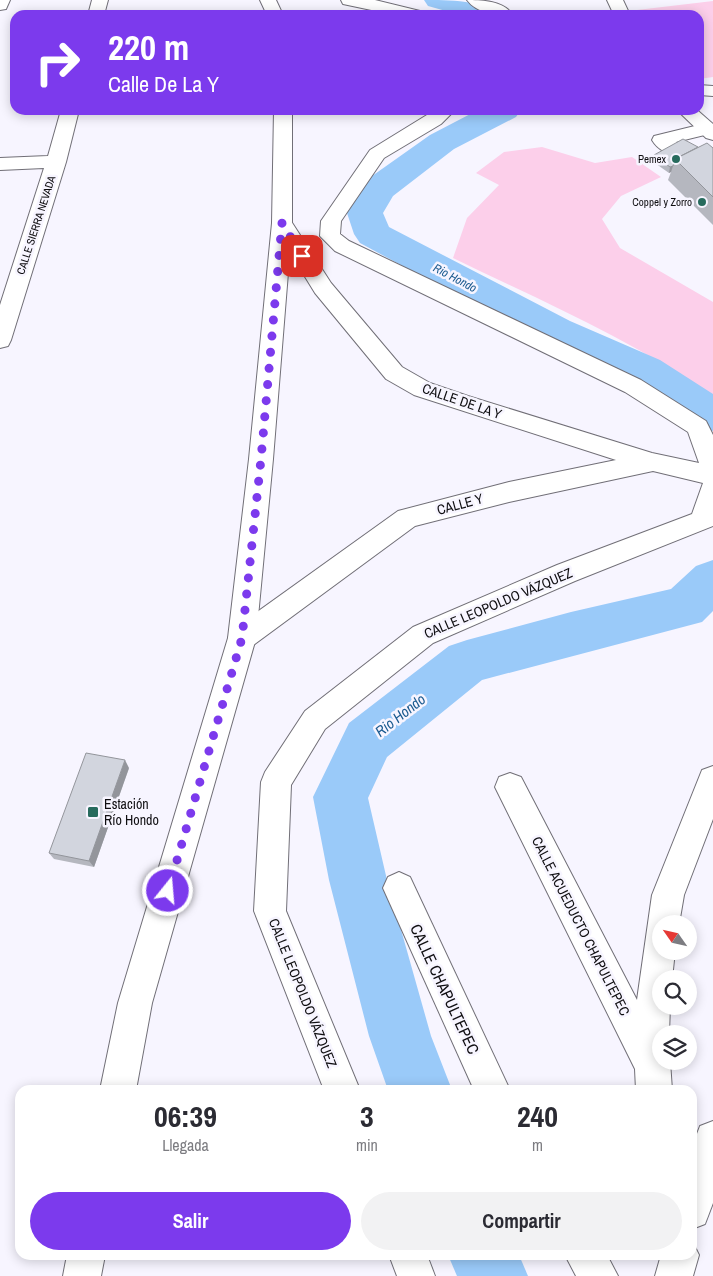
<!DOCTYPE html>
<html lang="es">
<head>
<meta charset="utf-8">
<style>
  body { margin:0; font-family:"Archivo Narrow",sans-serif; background:#f2f2f3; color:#2b2b33; height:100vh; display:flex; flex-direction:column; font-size:19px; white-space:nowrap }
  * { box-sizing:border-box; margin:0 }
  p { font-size:16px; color:#7c7c81 }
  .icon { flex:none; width:28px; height:28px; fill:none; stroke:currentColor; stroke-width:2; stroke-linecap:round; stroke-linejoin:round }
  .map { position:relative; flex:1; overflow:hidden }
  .sheet { position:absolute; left:15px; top:1085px; width:682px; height:175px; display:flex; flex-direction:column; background:#fff; border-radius:15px; box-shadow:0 2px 12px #0003 }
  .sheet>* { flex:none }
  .top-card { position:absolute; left:10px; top:10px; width:694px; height:105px; border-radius:15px; box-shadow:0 2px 12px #0003; background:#7c3aed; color:#fff; overflow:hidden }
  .needle { width:32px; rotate:304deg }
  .controls { position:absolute; left:652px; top:915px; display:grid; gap:10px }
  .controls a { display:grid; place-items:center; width:45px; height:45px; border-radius:50%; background:#fff; box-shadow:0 2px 12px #0003; font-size:25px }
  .pin { position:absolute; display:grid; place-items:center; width:42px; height:42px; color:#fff; margin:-21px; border-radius:10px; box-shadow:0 2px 8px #0006 }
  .me { position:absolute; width:55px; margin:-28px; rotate:17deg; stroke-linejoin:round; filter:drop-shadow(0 0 4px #0008) }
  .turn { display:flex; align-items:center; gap:18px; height:105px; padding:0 15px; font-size:22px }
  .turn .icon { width:65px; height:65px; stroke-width:2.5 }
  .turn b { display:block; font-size:35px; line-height:42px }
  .eta { display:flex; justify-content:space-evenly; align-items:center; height:85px; text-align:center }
  .eta b { font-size:30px; font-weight:700; line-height:35px }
  .action { display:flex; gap:10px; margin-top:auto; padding:10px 15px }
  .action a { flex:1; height:58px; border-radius:30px; background:#7c3aed; color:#fff; font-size:20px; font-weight:700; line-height:58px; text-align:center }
  .action a+a { background:#f2f2f3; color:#2b2b33 }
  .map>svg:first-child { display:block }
</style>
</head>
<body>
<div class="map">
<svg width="713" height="1276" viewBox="0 0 713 1276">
  <rect width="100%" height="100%" fill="#f7f5ff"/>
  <g fill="#fccfea">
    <polygon points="713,1 713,77 699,79 699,15 640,15 637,10"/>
    <path d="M542,147L595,163L632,157L661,177L621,196L602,219L620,248L713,302V397C634,340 541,301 453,258L467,218L499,185L476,173L504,152Z"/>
  </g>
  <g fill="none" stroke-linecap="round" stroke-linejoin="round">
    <g fill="#9acaf9" fill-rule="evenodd">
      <path d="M424,0C448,0 485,0 500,15H460L428,6Z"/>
      <polygon points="478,110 521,110 516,117 454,149 393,196 383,213 389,227 570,321 660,360 713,394 713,431 698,426 630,382 542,341 360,243 354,234 347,213 365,181 430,135"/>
      <polygon points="713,560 713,611 702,622 482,680 387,757 368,798 387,880 431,1036 452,1090 388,1090 369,1036 329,880 313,797 349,723 449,646 467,640 571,612 671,589 696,566"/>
      <polygon points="448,1255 519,1255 528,1276 457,1276"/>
    </g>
    <defs>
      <g id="minor">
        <polygon points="0,0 10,0 6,9 0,10"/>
        <polygon points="92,0 108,0 104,15 88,15"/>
        <polygon points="341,0 375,0 420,11 422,15 395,15 343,4"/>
        <path d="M467,0C482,0 504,1 513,15C498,15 477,14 467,0Z"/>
        <polygon points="699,85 713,86 713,96 699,95"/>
        <polygon points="61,110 79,110 66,162 11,340 8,346 0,348 0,305 44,168 0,170 0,158 48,156"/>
        <polygon points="435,110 455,110 441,124 384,158 341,221 340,234 349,241 641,380 706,421 713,435 713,526 575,581 433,643 325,729 291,785 286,911 360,1090 324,1090 254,911 261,782 265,772 305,711 413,627 557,565 692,514 703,483 653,471 509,502 415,526 252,646 242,650 232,646 228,638 232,630 398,511 509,482 616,460 414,395 386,379 315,293 272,223 275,218 282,216 289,218 331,283 402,367 430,383 468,396 652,453 699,463 688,432 625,392 335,251 320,236 321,221 370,150"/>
        <path d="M707,123L713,125V133L676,142L684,149L681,153C669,156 658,150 652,140L654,136Z"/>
        <polygon points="713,766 713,819 684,895 679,924 661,924 661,951 675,951 672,979 661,979 661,1006 670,1006 669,1034 661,1034 661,1061 670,1061 672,1090 636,1090 635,1069 495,787 499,777 510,773 521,777 637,1000 652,895 702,770"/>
        <polygon points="399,872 410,877 510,1090 474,1090 383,888 388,877"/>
        <polygon points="389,1255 427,1255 435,1276 397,1276"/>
        <polygon points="565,1255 607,1255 618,1276 576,1276"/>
      </g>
      <g id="major">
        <polygon points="260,0 276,0 283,15 267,15"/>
        <polygon points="607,0 623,0 630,15 614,15"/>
        <polygon points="274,110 292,110 292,223 273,459 256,638 152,1003 136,1090 100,1090 118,1003 228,638 249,459 272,223"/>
        <polygon points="677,110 697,110 713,124 713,140 706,138"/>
        <polygon points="713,1121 713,1203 705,1224 692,1229 692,1147 700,1126"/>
        <polygon points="692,1241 699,1255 693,1276 655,1276 661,1255 692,1255"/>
        <polygon points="67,1255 105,1255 101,1276 63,1276"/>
      </g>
    </defs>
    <use href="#minor" stroke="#716f77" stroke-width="2"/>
    <use href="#major" stroke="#716f77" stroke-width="2"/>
    <use href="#minor" fill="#fff" fill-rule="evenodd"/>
    <use href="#major" fill="#fff" fill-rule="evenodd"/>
  </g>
  <g fill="#b5b7bf">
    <polygon points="698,147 713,148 713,225 668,180 671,172 669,173 652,161 654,155"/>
    <polygon points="129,768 94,867 54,859 49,853"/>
  </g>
  <g fill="#93959b">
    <polygon points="673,166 671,172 669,173 670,167"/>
    <polygon points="125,760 129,768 94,867 89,861"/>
  </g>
  <g fill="#d2d5de" stroke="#93959b">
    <polygon points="683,139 698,147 675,159 673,166 670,167 654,155"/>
    <polygon points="707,143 713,148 713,197 675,159"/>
    <polygon points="86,753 125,760 89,861 49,853"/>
  </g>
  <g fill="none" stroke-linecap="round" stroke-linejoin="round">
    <polyline stroke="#7c3aed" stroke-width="9" stroke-dasharray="0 16.2" points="168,891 242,638 261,459 282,223 302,256"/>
  </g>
  <g fill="#276b5d" stroke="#f7f5ff" stroke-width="2">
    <circle cx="676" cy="159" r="5"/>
    <circle cx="702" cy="202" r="5"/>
    <rect x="87" y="806" width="12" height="12" rx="2.5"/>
  </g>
  <g text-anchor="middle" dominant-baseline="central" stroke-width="5" stroke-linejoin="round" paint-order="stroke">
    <g font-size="11" fill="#0f0e11" stroke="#f7f5ff" text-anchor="end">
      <text x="666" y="159">Pemex</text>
      <text x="692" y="202">Coppel y Zorro</text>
    </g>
    <g font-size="11" fill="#0f0e11" stroke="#f7f5ff">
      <text transform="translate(36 225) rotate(-72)">CALLE SIERRA NEVADA</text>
    </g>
    <g font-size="12" font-style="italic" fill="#1b5b90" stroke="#f7f5ff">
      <text transform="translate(455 278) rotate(28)">Rio Hondo</text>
    </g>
    <g font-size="14" fill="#0f0e11" stroke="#f7f5ff">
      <text transform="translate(462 401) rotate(19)">CALLE DE LA Y</text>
      <text transform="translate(460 504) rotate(-15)">CALLE Y</text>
      <text transform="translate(498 603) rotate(-23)">CALLE LEOPOLDO VÁZQUEZ</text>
      <text transform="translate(581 926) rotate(63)">CALLE ACUEDUCTO CHAPULTEPEC</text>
      <text transform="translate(303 993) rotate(68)">CALLE LEOPOLDO VÁZQUEZ</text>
    </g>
    <g font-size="14" fill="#0f0e11" stroke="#f7f5ff" text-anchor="start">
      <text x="104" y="804">Estación<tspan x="104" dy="16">Río Hondo</tspan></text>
    </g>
    <g font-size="15" font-style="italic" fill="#1b5b90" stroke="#f7f5ff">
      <text transform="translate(400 715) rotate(-38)">Rio Hondo</text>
    </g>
    <g font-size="16" fill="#0f0e11" stroke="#f7f5ff">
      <text transform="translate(445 989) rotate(65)">CALLE CHAPULTEPEC</text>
    </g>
  </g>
</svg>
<div class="controls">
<a><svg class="needle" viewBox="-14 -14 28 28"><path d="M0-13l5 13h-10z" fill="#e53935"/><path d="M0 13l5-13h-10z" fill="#7c7c81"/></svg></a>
<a><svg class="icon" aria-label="search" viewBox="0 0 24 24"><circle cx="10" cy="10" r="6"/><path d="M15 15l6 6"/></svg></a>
<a><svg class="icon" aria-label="layers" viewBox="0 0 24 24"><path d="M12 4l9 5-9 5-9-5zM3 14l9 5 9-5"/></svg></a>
</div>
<div class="pin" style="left:302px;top:256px;background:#d93025"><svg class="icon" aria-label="arrive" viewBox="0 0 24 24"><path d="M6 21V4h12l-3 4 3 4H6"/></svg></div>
<svg class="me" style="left:168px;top:891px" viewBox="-20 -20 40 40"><circle r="17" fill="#7c3aed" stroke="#fff" stroke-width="3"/><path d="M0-11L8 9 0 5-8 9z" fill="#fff"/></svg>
<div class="top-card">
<div class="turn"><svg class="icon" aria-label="right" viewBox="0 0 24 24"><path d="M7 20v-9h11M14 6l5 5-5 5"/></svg><div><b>220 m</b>Calle De La Y</div></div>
</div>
<section class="sheet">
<div class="eta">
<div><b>06:39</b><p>Llegada</p></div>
<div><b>3</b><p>min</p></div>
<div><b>240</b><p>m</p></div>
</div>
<div class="action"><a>Salir</a><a>Compartir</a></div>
</section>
</div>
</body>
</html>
